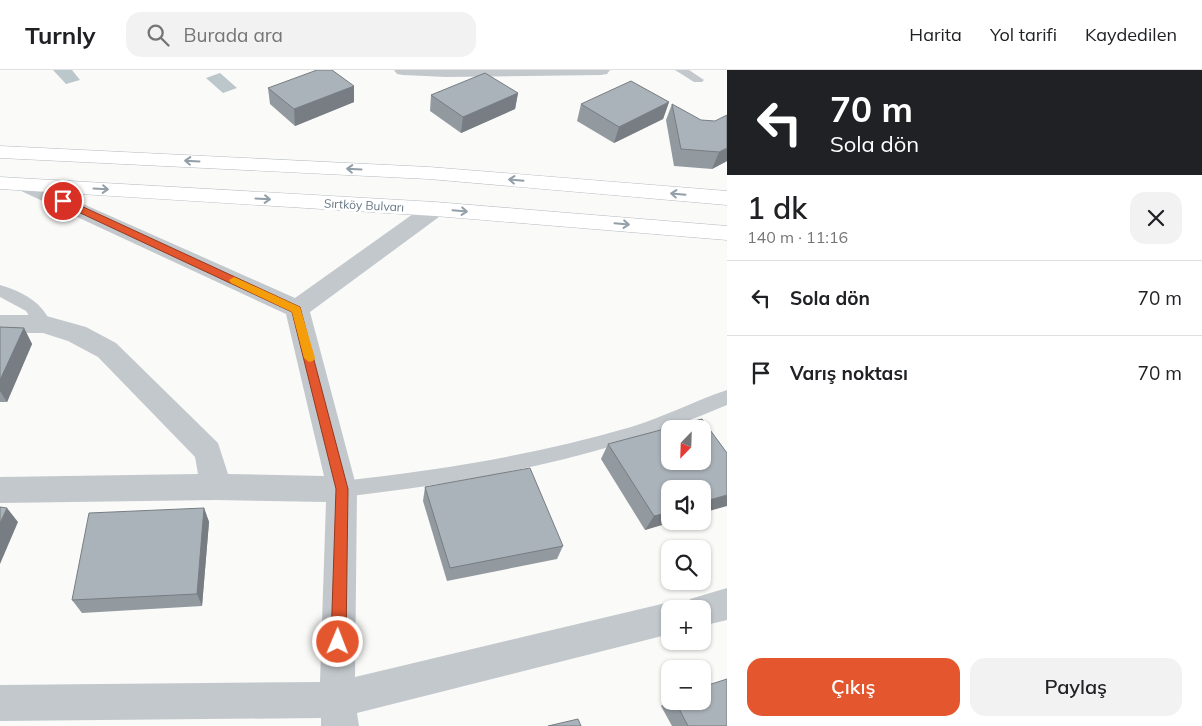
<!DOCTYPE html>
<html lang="tr">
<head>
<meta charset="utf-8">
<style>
  body { margin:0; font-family:Mulish,sans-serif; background:#f2f2f2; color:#202124; height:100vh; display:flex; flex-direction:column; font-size:19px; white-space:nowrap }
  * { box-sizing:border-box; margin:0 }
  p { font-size:16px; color:#757577 }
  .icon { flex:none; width:28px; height:28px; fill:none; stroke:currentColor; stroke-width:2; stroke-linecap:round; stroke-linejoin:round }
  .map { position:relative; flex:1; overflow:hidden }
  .details { display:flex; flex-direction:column; background:#fff; width:475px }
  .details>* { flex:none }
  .top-card { background:#202124; color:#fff; overflow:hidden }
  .needle { width:32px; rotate:203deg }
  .fabs { position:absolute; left:661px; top:350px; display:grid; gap:10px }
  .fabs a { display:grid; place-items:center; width:50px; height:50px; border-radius:10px; background:#fff; box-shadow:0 1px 4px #0004; font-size:25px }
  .pin { position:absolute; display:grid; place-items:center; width:42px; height:42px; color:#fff; margin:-21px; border:2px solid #fff; border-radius:50%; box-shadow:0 1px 5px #0007 }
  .me { position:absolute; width:55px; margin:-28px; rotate:1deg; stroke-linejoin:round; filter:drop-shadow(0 0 4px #0008) }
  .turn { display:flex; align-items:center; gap:18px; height:105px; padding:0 20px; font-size:22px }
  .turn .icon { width:65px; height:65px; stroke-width:2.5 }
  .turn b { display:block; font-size:35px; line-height:42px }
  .round { display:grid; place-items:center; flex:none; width:52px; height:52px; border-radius:15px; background:#f2f2f2 }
  .head { display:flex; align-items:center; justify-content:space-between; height:85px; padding:0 20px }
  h1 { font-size:30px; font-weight:600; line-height:38px }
  .action { display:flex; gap:10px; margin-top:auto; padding:10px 20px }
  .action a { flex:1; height:58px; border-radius:15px; background:#e4572e; color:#fff; font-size:20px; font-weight:600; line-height:58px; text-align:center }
  .action a+a { background:#f2f2f2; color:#202124 }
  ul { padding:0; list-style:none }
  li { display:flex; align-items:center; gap:15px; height:75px; padding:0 20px; border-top:1px solid #e0e0e0 }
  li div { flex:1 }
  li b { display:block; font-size:19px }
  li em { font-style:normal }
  header { display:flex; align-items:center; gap:30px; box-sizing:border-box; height:70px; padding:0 25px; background:#fff; border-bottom:1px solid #e0e0e0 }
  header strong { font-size:24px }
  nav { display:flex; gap:28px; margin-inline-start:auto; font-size:18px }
  .search { width:350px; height:45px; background:#f2f2f2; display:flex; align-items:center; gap:12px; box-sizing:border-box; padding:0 18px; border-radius:15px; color:#757577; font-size:19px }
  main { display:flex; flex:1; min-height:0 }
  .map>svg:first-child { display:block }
</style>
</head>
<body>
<header>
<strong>Turnly</strong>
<div class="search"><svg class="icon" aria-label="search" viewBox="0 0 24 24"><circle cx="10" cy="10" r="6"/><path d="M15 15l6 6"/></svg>Burada ara</div>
<nav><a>Harita</a><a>Yol tarifi</a><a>Kaydedilen</a></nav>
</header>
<main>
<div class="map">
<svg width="727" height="656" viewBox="0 0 727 656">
  <rect width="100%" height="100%" fill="#fafaf8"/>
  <g fill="#bbc7cb">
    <polygon points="53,0 72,0 80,10 66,14"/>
    <polygon points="220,3 237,18 223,23 206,8"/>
  </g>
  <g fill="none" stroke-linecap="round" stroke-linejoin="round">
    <defs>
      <g id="secondary">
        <polygon points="0,76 429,97 727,121 727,135 429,109 0,88"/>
        <polygon points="0,107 435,132 727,156 727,170 435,146 0,119"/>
      </g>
    </defs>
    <use href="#secondary" stroke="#b3babf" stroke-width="1"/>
    <g fill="#c3c8cc" fill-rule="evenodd">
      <polygon points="675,0 689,0 704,10 702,12 694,12"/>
      <path d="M0,215C21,221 43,232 51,254L49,258H37L26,241L0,227Z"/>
      <path d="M727,320V335C604,388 475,412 342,427L335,425L332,419L335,413L342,411C440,400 536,385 631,357C664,347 694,331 727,320Z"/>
    </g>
    <g fill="#c3c8cc" fill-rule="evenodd">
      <polygon points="394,0 610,0 607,4 601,5 446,7 403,5 397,4"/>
      <polygon points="27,109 295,228 427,134 435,132 443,134 446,139 443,144 310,242 357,419 355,607 670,532 683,539 670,539 670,564 357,643 359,656 321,656 321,648 0,651 0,615 320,612 326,432 216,430 0,433 0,407 198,404 195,387 98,287 68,271 43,263 0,263 0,245 43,245 86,257 116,273 218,373 228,404 324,406 286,244 19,120 16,115 19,110"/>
      <polygon points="727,518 727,550 702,556 702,539 686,539 690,529"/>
    </g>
    <use href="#secondary" fill="#fff" fill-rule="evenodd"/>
  </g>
  <g fill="#929a9f">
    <polygon points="354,16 354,32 295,56 270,34 268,18"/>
    <polygon points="518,23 515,39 461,63 430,41 431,25"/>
    <polygon points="669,32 663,49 614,73 577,51 581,34"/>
    <polygon points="672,34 727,91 712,99 674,96 666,50"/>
    <polygon points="0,257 24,258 32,274 7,332 0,332"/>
    <polygon points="608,374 670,451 645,460 601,389"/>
    <polygon points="425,417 563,476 557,489 447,511 423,431"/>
    <polygon points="204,438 209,452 202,536 82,543 72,530"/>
    <polygon points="670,628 670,631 702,631 727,656 672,656 661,636"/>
  </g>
  <g fill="#777d82">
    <polygon points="354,16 354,32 295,56 294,39"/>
    <polygon points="518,23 515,39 461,63 463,47"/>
    <polygon points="669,32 663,49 614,73 619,57"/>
    <polygon points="727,78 727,91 712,99 719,82"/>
    <polygon points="24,258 32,274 7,332 0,321 0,310"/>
    <polygon points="727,425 727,436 702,443 702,432"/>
    <polygon points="7,438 18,452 0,494 0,453"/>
    <polygon points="204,438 209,452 202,536 197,524"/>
    <polygon points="670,442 670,451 676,451 645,460 654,446"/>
  </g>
  <g fill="#aab3b9" stroke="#777d82" fill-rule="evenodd">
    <polygon points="317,0 332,0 354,16 294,39 268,18"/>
    <polygon points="485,3 518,23 463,47 431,25"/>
    <polygon points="631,11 669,32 619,57 581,34"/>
    <polygon points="672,34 701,50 715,51 727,45 727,78 719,82 681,79"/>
    <polygon points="0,257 24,258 0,310"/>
    <path d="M702,349L727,383V425L702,432V419H670V442L654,446L608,374ZM670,359H702V391H670Z"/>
    <polygon points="530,398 563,476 450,498 425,417"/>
    <polygon points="0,437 7,438 0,453"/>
    <polygon points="204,438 197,524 72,530 89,443"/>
    <polygon points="727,609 727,656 688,656 675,631 702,631 702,617"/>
    <polygon points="578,649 581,656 548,656"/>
  </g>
  <defs><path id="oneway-shaft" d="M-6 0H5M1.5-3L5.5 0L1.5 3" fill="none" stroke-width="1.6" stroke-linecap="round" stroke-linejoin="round" transform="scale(1.25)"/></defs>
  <g stroke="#939fa8">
    <use href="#oneway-shaft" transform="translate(192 91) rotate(-177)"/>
    <use href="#oneway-shaft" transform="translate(354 99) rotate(-177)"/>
    <use href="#oneway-shaft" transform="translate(516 110) rotate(-175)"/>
    <use href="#oneway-shaft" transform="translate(101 119) rotate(3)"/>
    <use href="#oneway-shaft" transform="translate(678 124) rotate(-175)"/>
    <use href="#oneway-shaft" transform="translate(263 129) rotate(3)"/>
    <use href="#oneway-shaft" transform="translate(460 141) rotate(5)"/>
    <use href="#oneway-shaft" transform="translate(622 154) rotate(5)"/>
  </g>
  <polygon fill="#e4572e" stroke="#94391e" points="59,129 66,129 300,237 348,419 346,572 344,577 338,579 333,577 331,572 336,419 292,242 59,133"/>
  <polygon fill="#f59e0b" points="234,207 300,237 315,288 313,291 309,292 304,288 292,242 231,213 229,210"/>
  <g text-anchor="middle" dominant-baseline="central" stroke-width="5" stroke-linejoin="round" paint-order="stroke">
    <g font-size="12" fill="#657683" stroke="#fff">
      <text transform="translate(364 135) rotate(3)">Sırtköy Bulvarı</text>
    </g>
  </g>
</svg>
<div class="fabs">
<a><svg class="needle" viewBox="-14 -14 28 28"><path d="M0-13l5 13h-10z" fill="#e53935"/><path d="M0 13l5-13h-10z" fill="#757577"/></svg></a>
<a><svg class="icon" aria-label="sound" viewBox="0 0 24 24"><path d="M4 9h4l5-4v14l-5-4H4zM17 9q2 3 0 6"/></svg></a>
<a><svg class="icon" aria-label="search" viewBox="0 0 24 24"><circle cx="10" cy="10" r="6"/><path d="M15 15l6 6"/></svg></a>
<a>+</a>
<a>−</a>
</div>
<div class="pin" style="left:63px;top:131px;background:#d93025"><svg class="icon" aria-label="arrive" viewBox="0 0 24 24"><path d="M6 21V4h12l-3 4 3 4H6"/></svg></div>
<svg class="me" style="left:338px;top:572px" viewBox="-20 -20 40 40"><circle r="17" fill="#e4572e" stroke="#fff" stroke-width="3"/><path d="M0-11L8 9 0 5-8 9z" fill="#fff"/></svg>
</div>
<section class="details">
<div class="top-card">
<div class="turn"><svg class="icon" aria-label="left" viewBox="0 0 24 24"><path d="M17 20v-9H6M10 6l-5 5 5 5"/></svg><div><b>70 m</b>Sola dön</div></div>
</div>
<div class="head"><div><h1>1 dk</h1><p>140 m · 11:16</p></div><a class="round"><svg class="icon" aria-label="close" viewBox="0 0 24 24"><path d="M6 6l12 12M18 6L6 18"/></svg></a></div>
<ul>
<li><svg class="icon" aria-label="left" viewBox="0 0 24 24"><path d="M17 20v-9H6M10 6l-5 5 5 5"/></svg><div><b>Sola dön</b></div><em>70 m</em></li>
<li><svg class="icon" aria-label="arrive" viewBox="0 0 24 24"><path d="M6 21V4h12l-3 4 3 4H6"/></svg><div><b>Varış noktası</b></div><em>70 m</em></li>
</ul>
<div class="action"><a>Çıkış</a><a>Paylaş</a></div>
</section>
</main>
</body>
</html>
